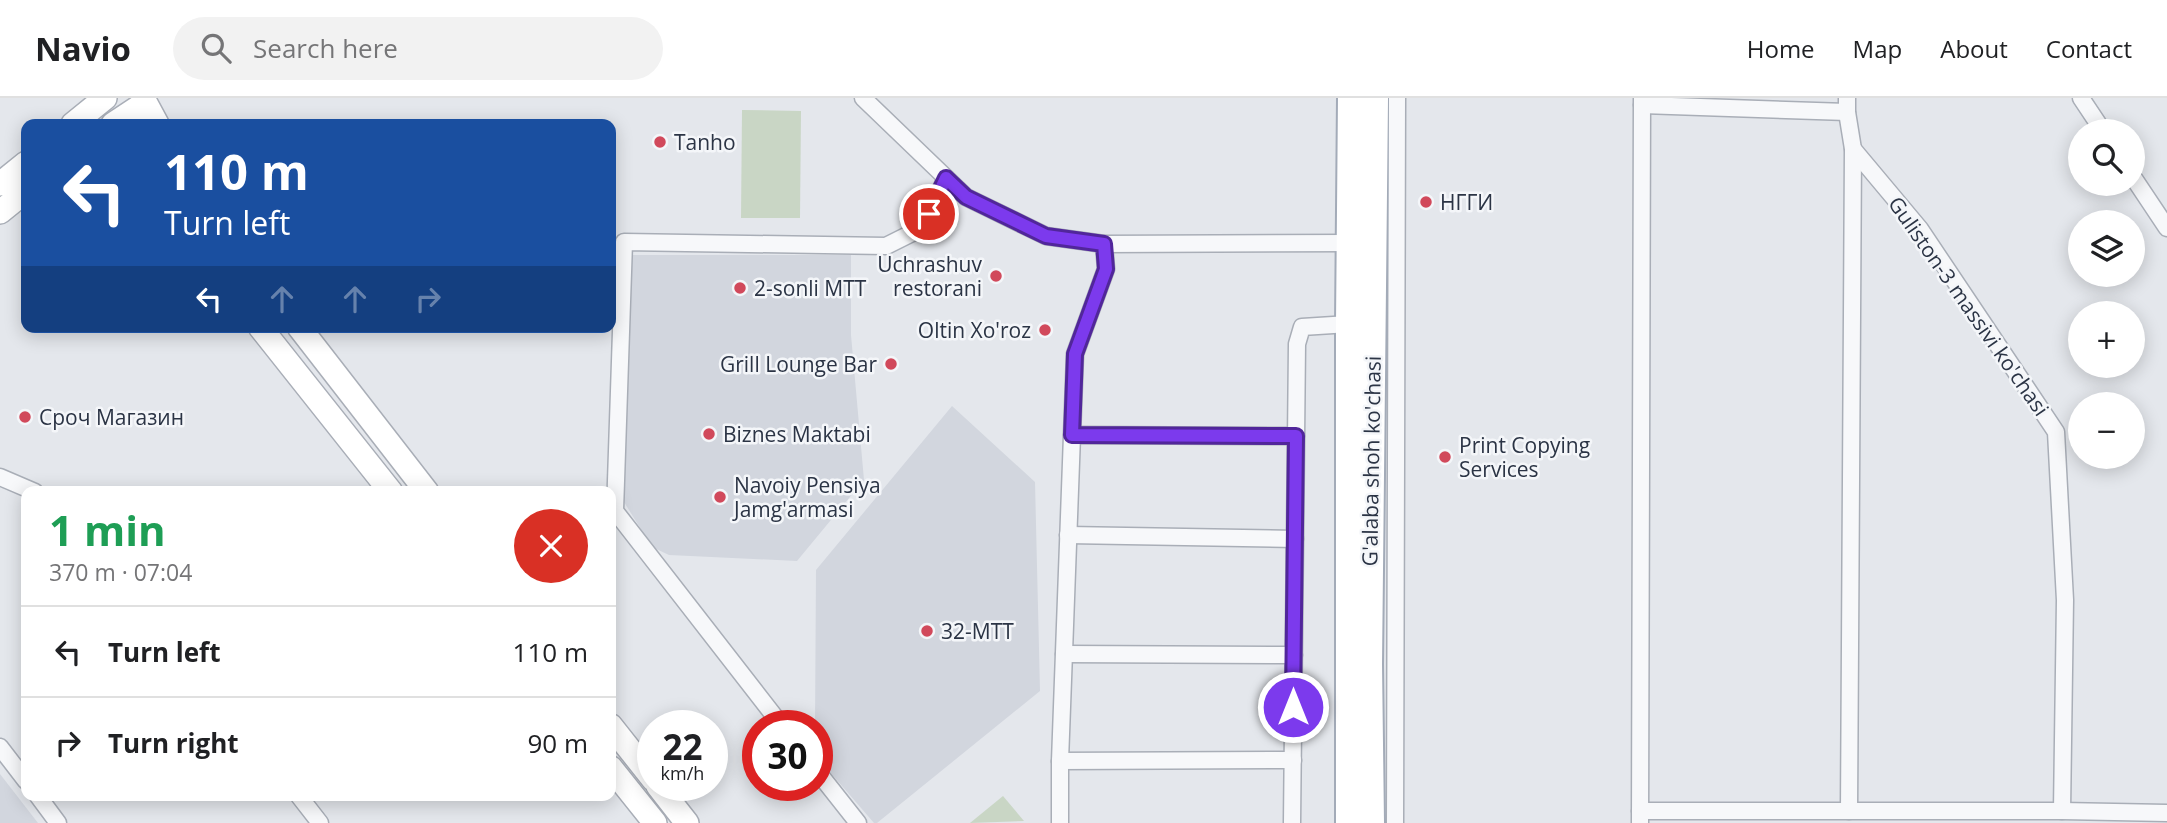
<!DOCTYPE html>
<html lang="en">
<head>
<meta charset="utf-8">
<style>
  body { margin:0; font-family:"Open Sans",sans-serif; background:#f2f2f2; color:#202124; height:100vh; display:flex; flex-direction:column; font-size:26px; white-space:nowrap }
  * { box-sizing:border-box; margin:0 }
  p { font-size:23px; color:#757577 }
  .icon { flex:none; width:38px; height:38px; fill:none; stroke:currentColor; stroke-width:2; stroke-linecap:round; stroke-linejoin:round }
  .map { position:relative; flex:1; overflow:hidden }
  .drawer { position:absolute; left:21px; top:388px; width:595px; height:315px; display:flex; flex-direction:column; background:#fff; border-radius:14px; box-shadow:0 4px 18px #0003 }
  .drawer>* { flex:none }
  .guide { position:absolute; left:21px; top:21px; width:595px; height:214px; border-radius:14px; box-shadow:0 4px 18px #0003; background:#1a4fa0; color:#fff; overflow:hidden }
  .fabs { position:absolute; left:2068px; top:21px; display:grid; gap:14px }
  .fabs a { display:grid; place-items:center; width:77px; height:77px; border-radius:50%; background:#fff; box-shadow:0 4px 18px #0003; font-size:35px }
  .speed { position:absolute; left:637px; top:612px; display:flex; gap:14px; font-size:35px; font-weight:700; text-align:center }
  .speed>* { display:grid; place-content:center; width:91px; height:91px; border-radius:50%; background:#fff; box-shadow:0 4px 18px #0003; line-height:1 }
  .speed small { font-size:18px; font-weight:400 }
  .speed .limit { border:10px solid #d22; background:#fff; color:#111 }
  .pin { position:absolute; display:grid; place-items:center; width:60px; height:60px; color:#fff; margin:-30px; border:4px solid #fff; border-radius:50%; box-shadow:0 2px 7px #0007 }
  .me { position:absolute; width:77px; margin:-38px; rotate:0deg; stroke-linejoin:round; filter:drop-shadow(0 0 5px #0008) }
  .turn { display:flex; align-items:center; gap:24px; height:147px; padding:0 28px; font-size:32px }
  .turn .icon { width:91px; height:91px; stroke-width:2.5 }
  .turn b { display:block; font-size:49px; line-height:60px }
  .lanes { display:flex; align-items:center; height:66px; padding:0 28px; background:#0003; justify-content:center; gap:35px; direction:ltr }
  .lanes .off { opacity:.35 }
  .round { display:grid; place-items:center; flex:none; width:74px; height:74px; border-radius:37px; background:#f2f2f2 }
  .headline { display:flex; align-items:center; justify-content:space-between; height:119px; padding:0 28px }
  h1 { font-size:42px; font-weight:700; line-height:52px; color:#1e9e55 }
  ul { padding:0; list-style:none }
  li { display:flex; align-items:center; gap:21px; height:91px; padding:0 28px; border-top:2px solid #e0e0e0 }
  li div { flex:1 }
  li b { display:block; font-size:26px }
  li em { font-style:normal }
  header { display:flex; align-items:center; gap:42px; box-sizing:border-box; height:98px; padding:0 35px; background:#fff; border-bottom:2px solid #e0e0e0 }
  header strong { font-size:33px }
  nav { display:flex; gap:38px; margin-inline-start:auto; font-size:24px }
  .search { width:490px; height:63px; background:#f2f2f2; display:flex; align-items:center; gap:18px; box-sizing:border-box; padding:0 24px; border-radius:38px; color:#757577; font-size:26px }
  .map>svg:first-child { display:block }
</style>
</head>
<body>
<header>
<strong>Navio</strong>
<div class="search"><svg class="icon" aria-label="search" viewBox="0 0 24 24"><circle cx="10" cy="10" r="6"/><path d="M15 15l6 6"/></svg>Search here</div>
<nav><a>Home</a><a>Map</a><a>About</a><a>Contact</a></nav>
</header>
<div class="map">
<svg width="2167" height="725" viewBox="0 0 2167 725">
  <rect width="100%" height="100%" fill="#e4e7ec"/>
  <g fill="#d2d6de">
    <polygon points="629,157 851,157 851,237 864,382 797,463 669,457 652,449 624,404"/>
    <polygon points="952,308 1035,384 1040,593 877,725 874,725 817,659 817,628 815,628 816,472"/>
    <polygon points="0,676 38,725 0,725"/>
  </g>
  <g fill="#c9d6c5">
    <polygon points="742,12 801,13 800,120 741,120"/>
    <polygon points="1003,698 1024,723 970,725"/>
  </g>
  <g fill="none" stroke-linecap="round" stroke-linejoin="round">
    <defs>
      <g id="street">
        <polyline points="863,0 966,99 1046,138 1104,146 1350,145"/>
        <polyline points="1847,0 1847,14 1853,51 1849,713"/>
        <polyline points="2081,0 2103,33"/>
        <polyline points="1642,7 1847,14"/>
        <polyline points="1853,51 1920,131 2056,334 2065,502 2062,713"/>
        <polyline points="2133,79 2167,130"/>
        <polyline points="1072,337 1296,338"/>
        <polyline points="0,379 35,394"/>
        <polyline points="1068,437 1295,441"/>
        <polyline points="1064,556 1294,557"/>
        <polyline points="782,628 615,413 624,144 886,148 912,135 929,116 946,80"/>
        <polyline points="0,649 26,683"/>
        <polyline points="1060,663 1293,662"/>
        <polyline points="817,673 858,725"/>
        <polyline points="38,698 58,725"/>
        <polyline points="299,698 320,725"/>
        <polyline points="1640,713 2062,713 2167,715"/>
        <polyline points="1060,725 1060,663 1075,256 1106,171 1104,146"/>
        <polyline points="1292,725 1297,246 1302,229 1349,226"/>
        <polyline points="1395,725 1397,0"/>
        <polyline points="1640,725 1642,0"/>
      </g>
      <g id="secondary">
        <polyline points="143,0 157,26"/>
        <polyline points="73,26 105,0"/>
        <polyline points="113,26 145,5"/>
        <polyline points="0,86 26,65"/>
        <polyline points="0,114 26,93"/>
        <polyline points="260,229 391,394"/>
        <polyline points="299,229 427,394"/>
        <polyline points="611,628 653,681"/>
        <polyline points="611,670 655,725"/>
        <polyline points="658,688 687,725"/>
      </g>
      <g id="primary">
        <polyline points="1349,725 1349,226 1351,0"/>
        <polyline points="1371,725 1369,566 1375,0"/>
      </g>
    </defs>
    <use href="#street" stroke="#a9aeb7" stroke-width="19"/>
    <use href="#secondary" stroke="#a9aeb7" stroke-width="26"/>
    <use href="#primary" stroke="#a3abb8" stroke-width="30"/>
    <use href="#street" stroke="#f7f8fa" stroke-width="16"/>
    <use href="#secondary" stroke="#fff" stroke-width="23"/>
    <use href="#primary" stroke="#fff" stroke-width="26"/>
  </g>
  <g fill="none" stroke-linecap="round" stroke-linejoin="round">
    <defs>
      <polyline id="route" points="929,116 946,80 966,99 1046,138 1104,146 1106,171 1075,256 1072,337 1296,338 1293,609"/>
    </defs>
    <use href="#route" stroke="#51269a" stroke-width="18"/>
    <use href="#route" stroke="#7c3aed" stroke-width="12"/>
  </g>
  <g fill="#d1495b" stroke="#f4f6f9" stroke-width="2.5">
    <circle cx="660" cy="44" r="7"/>
    <circle cx="1426" cy="104" r="7"/>
    <circle cx="996" cy="178" r="7"/>
    <circle cx="740" cy="190" r="7"/>
    <circle cx="1045" cy="232" r="7"/>
    <circle cx="891" cy="266" r="7"/>
    <circle cx="25" cy="319" r="7"/>
    <circle cx="709" cy="336" r="7"/>
    <circle cx="1445" cy="359" r="7"/>
    <circle cx="720" cy="399" r="7"/>
    <circle cx="927" cy="533" r="7"/>
  </g>
  <g text-anchor="middle" dominant-baseline="central" stroke-width="5" stroke-linejoin="round" paint-order="stroke">
    <g font-size="21" fill="#2b3445" stroke="#f4f6f9" text-anchor="start">
      <text x="674" y="44">Tanho</text>
      <text x="1440" y="104">НГГИ</text>
      <text x="982" y="166" text-anchor="end">Uchrashuv<tspan x="982" dy="24">restorani</tspan></text>
      <text x="754" y="190">2-sonli MTT</text>
      <text x="1031" y="232" text-anchor="end">Oltin Xo'roz</text>
      <text x="877" y="266" text-anchor="end">Grill Lounge Bar</text>
      <text x="39" y="319">Сроч Магазин</text>
      <text x="723" y="336">Biznes Maktabi</text>
      <text x="1459" y="347">Print Copying<tspan x="1459" dy="24">Services</tspan></text>
      <text x="734" y="387">Navoiy Pensiya<tspan x="734" dy="24">Jamg'armasi</tspan></text>
      <text x="941" y="533">32-MTT</text>
    </g>
    <g font-size="21" fill="#2b3445" stroke="#f4f6f9">
      <text transform="translate(1969 208) rotate(55)">Guliston-3 massivi ko'chasi</text>
      <text transform="translate(1371 363) rotate(-89)">G'alaba shoh ko'chasi</text>
    </g>
  </g>
</svg>
<div class="fabs">
<a><svg class="icon" aria-label="search" viewBox="0 0 24 24"><circle cx="10" cy="10" r="6"/><path d="M15 15l6 6"/></svg></a>
<a><svg class="icon" aria-label="layers" viewBox="0 0 24 24"><path d="M12 4l9 5-9 5-9-5zM3 14l9 5 9-5"/></svg></a>
<a>+</a>
<a>−</a>
</div>
<div class="speed"><div>22<small>km/h</small></div><div class="limit">30</div></div>
<div class="pin" style="left:929px;top:116px;background:#d93025"><svg class="icon" aria-label="arrive" viewBox="0 0 24 24"><path d="M6 21V4h12l-3 4 3 4H6"/></svg></div>
<svg class="me" style="left:1293px;top:609px" viewBox="-20 -20 40 40"><circle r="17" fill="#7c3aed" stroke="#fff" stroke-width="3"/><path d="M0-11L8 9 0 5-8 9z" fill="#fff"/></svg>
<div class="guide">
<div class="turn"><svg class="icon" aria-label="left" viewBox="0 0 24 24"><path d="M17 20v-9H6M10 6l-5 5 5 5"/></svg><div><b>110 m</b>Turn left</div></div>
<div class="lanes"><svg class="icon" aria-label="left" viewBox="0 0 24 24"><path d="M17 20v-9H6M10 6l-5 5 5 5"/></svg><svg class="icon off" aria-label="ahead" viewBox="0 0 24 24"><path d="M12 20V5M6 11l6-6 6 6"/></svg><svg class="icon off" aria-label="ahead" viewBox="0 0 24 24"><path d="M12 20V5M6 11l6-6 6 6"/></svg><svg class="icon off" aria-label="right" viewBox="0 0 24 24"><path d="M7 20v-9h11M14 6l5 5-5 5"/></svg></div>
</div>
<section class="drawer">
<div class="headline"><div><h1>1 min</h1><p>370 m · 07:04</p></div><a class="round" style="background:#d93025;color:#fff"><svg class="icon" aria-label="close" viewBox="0 0 24 24"><path d="M6 6l12 12M18 6L6 18"/></svg></a></div>
<ul>
<li><svg class="icon" aria-label="left" viewBox="0 0 24 24"><path d="M17 20v-9H6M10 6l-5 5 5 5"/></svg><div><b>Turn left</b></div><em>110 m</em></li>
<li><svg class="icon" aria-label="right" viewBox="0 0 24 24"><path d="M7 20v-9h11M14 6l5 5-5 5"/></svg><div><b>Turn right</b></div><em>90 m</em></li>
</ul>
</section>
</div>
</body>
</html>
